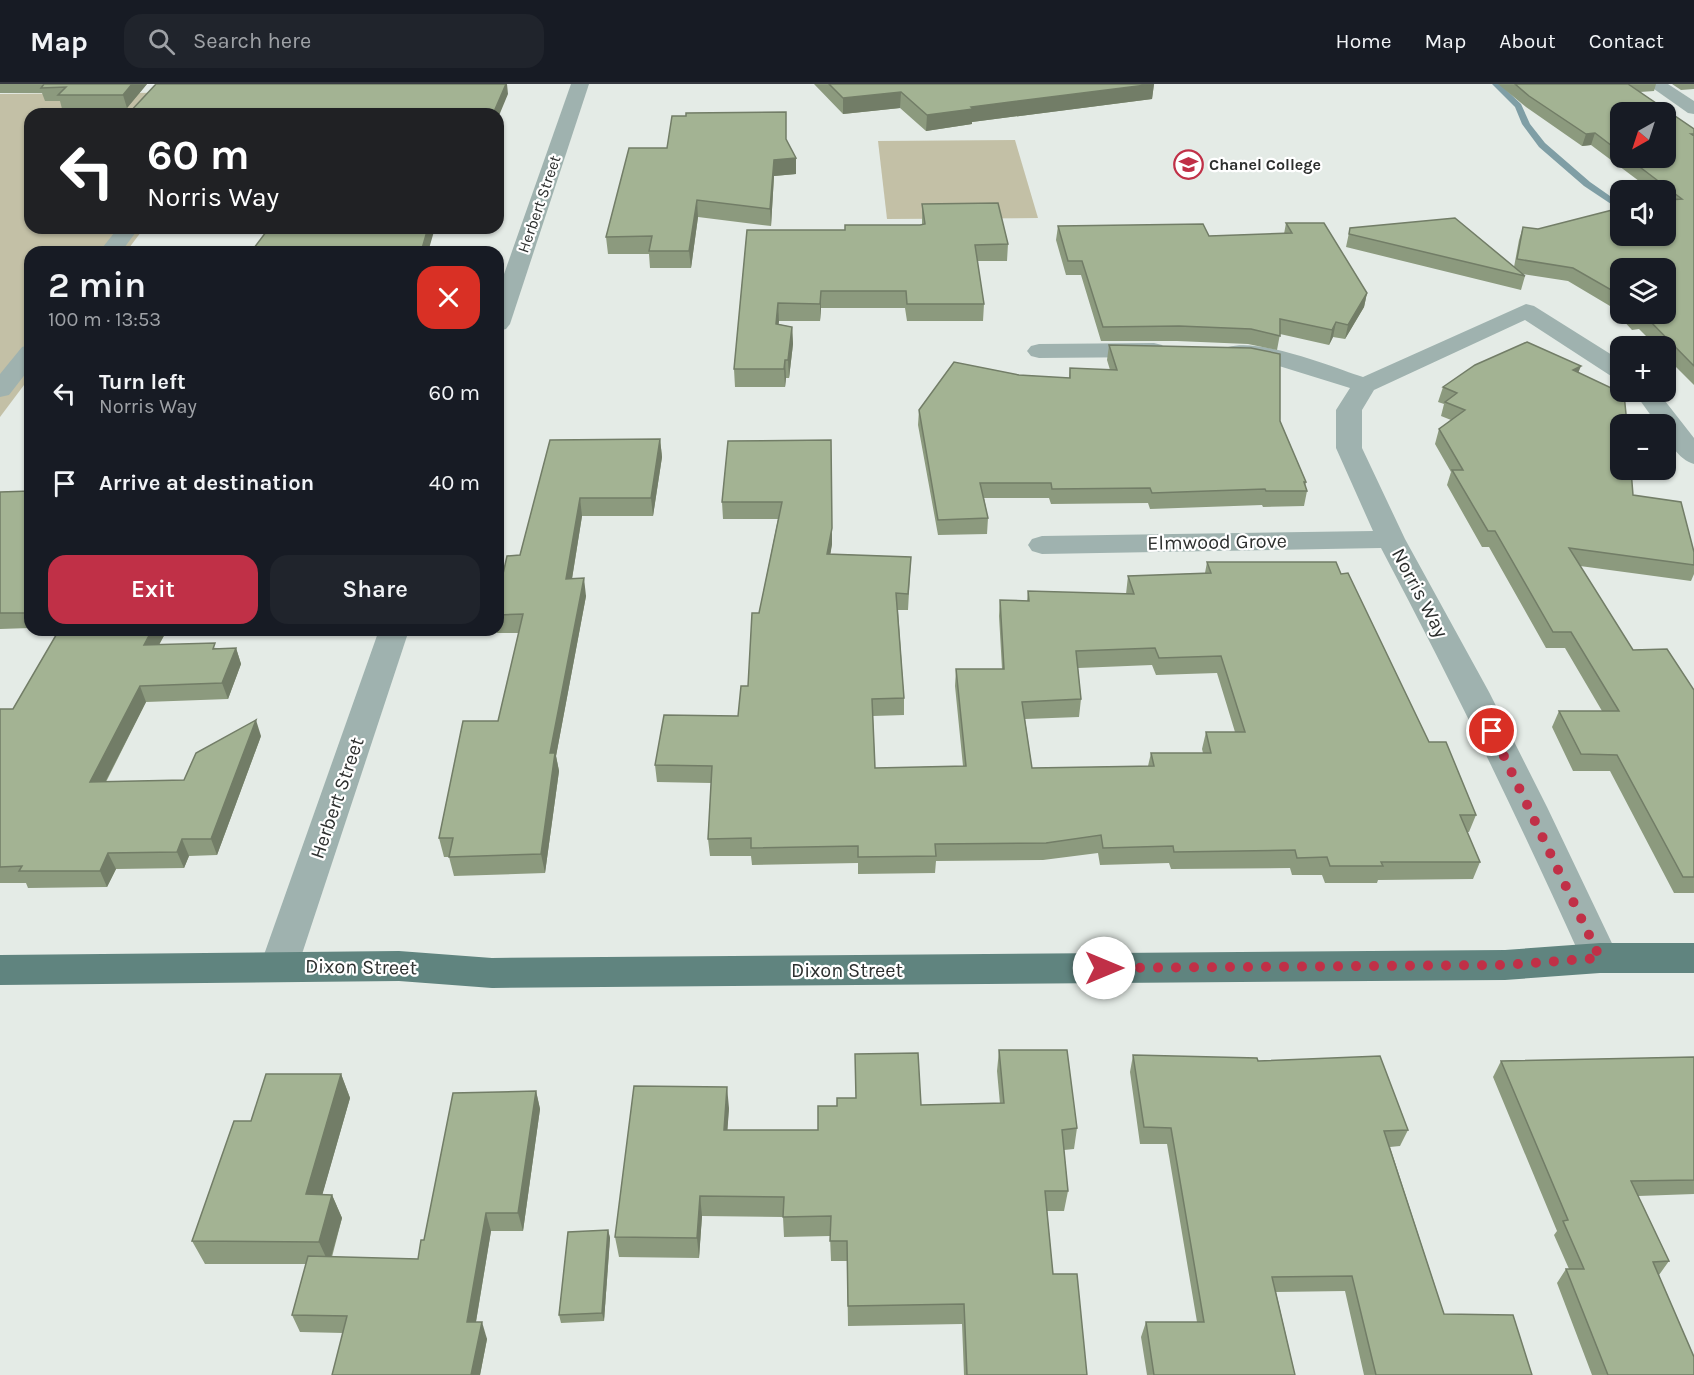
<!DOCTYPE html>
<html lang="en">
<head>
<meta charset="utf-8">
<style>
  body { margin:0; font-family:Karla,sans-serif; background:#20242c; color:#f1f3f6; height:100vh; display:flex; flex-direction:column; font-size:22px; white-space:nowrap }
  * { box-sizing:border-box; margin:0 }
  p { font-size:20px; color:#9ea1a6 }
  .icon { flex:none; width:33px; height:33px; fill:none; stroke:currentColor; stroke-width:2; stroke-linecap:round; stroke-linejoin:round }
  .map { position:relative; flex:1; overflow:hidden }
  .sheet { position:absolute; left:24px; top:162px; width:480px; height:390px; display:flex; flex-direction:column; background:#171b24; border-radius:18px; box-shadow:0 2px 4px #0004 }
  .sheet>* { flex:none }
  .top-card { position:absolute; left:24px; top:24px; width:480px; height:126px; border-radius:18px; box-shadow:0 2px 4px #0004; background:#202124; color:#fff; overflow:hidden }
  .needle { width:39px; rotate:219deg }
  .fabs { position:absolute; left:1610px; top:18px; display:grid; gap:12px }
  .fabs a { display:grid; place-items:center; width:66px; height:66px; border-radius:12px; background:#171b24; box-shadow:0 2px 4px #0004; font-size:30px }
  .pin { position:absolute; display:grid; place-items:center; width:51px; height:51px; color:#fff; margin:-26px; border:3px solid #fff; border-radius:50%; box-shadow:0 2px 6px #0007 }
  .me { position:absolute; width:66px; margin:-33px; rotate:90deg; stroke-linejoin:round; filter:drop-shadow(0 0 4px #0008) }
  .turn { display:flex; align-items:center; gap:21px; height:126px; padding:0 24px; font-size:27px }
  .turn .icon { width:78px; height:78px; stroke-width:2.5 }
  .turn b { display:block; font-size:42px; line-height:51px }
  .round { display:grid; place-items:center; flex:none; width:63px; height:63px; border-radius:18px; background:#20242c }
  .summary { display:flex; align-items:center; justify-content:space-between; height:102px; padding:0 24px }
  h1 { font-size:36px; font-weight:600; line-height:45px }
  .button { display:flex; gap:12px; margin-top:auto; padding:12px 24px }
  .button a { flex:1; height:69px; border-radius:18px; background:#c03047; color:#fff; font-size:24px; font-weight:600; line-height:69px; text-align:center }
  .button a+a { background:#20242c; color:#f1f3f6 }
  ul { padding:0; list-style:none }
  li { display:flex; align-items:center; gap:18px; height:90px; padding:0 24px }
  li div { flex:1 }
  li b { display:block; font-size:22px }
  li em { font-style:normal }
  header { display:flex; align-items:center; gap:36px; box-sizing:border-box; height:84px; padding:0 30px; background:#171b24; border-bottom:2px solid #363941 }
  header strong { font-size:28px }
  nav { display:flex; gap:33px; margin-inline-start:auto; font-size:21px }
  .search { width:420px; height:54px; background:#20242c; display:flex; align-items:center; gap:15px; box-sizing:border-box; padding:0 21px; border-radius:18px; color:#9ea1a6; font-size:22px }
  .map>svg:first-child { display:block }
</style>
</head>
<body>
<header>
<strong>Map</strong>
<div class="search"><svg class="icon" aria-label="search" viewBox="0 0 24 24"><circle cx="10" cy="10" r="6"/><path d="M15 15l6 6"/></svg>Search here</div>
<nav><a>Home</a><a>Map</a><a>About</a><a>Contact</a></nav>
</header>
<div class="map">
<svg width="1694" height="1291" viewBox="0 0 1694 1291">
  <rect width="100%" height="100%" fill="#e4ebe6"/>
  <g fill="#c3c0a6">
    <polygon points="248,8 231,30 30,30 30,144 144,144 126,168 30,168 30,293 0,333 0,10"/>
    <polygon points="1015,56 1038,134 887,135 878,57"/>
  </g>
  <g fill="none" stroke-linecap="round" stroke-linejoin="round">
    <polygon fill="#7f9ea5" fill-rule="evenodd" points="1492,0 1500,0 1521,20 1530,40 1545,59 1590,98 1620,119 1620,126 1584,102 1539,63 1522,40 1515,23"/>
    <g fill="#9fb2af" fill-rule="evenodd">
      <polygon points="571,0 589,0 510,240 506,245 498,247 498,207"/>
      <polygon points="1647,0 1668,0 1694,17 1694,30 1688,29"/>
      <polygon points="118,144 139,144 121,168 99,168"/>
      <path d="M1526,220L1534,222L1620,276V294L1611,292L1525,236L1374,306L1362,326V364L1405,455L1489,608L1547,723L1619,874L1614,885L1600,889L1586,885L1581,874C1518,734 1453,600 1381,464L1042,470L1032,467L1028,461L1032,455L1042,452L1373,447L1336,364V326L1350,304L1279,282L1228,273L1224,268L1228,263C1262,254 1329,282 1363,293Z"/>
      <polygon points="1154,259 1162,261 1166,266 1162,271 1154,273 1039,274 1031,272 1027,267 1031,262 1039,260"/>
      <polygon points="30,261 30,284 9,311 0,313 0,290 22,263"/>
      <path d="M1634,308H1658L1694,354V380C1679,376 1665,356 1665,340H1657Z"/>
      <polygon points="379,546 409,546 298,882 293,893 279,897 265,893 260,882"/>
    </g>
    <polygon fill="#60847f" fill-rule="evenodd" points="1600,859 1694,859 1694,889 1600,889 1505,896 492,904 399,897 0,901 0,871 399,867 492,874 1505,866"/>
  </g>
  <g fill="#8c9a7e" fill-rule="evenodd">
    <polygon points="0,0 147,0 127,24 62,25 60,17 45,17 42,9 0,9"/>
    <polygon points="814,0 1154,0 1152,15 972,38 972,40 926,47 900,24 843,30"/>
    <path d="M1498,0H1656L1654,7L1640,8L1694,45V301L1665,272V262H1656L1639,245L1632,246L1610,222L1568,197L1522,190L1525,192L1521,206L1346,163L1350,144L1514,183L1519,156L1523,143L1538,145L1665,152V106H1651L1591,61L1582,62L1526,23ZM1620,28L1665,74H1620ZM1620,184L1665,230H1620Z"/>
    <polygon points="1672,0 1694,0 1694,5 1681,6"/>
    <polygon points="786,28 786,56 796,90 774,92 771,142 698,133 691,184 650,184 649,170 608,170 606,153 667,64 686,32"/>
    <polygon points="922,120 1008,160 1007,177 977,177 984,220 983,237 907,237 905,224 821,224 820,237 779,237 778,240 792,243 793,260 789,294 786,294 785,303 735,303 734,285 747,146 845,146 920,141 922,141"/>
    <polygon points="1286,139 1367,209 1364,223 1345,255 1333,253 1329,261 1280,250 1277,266 1248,260 1177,257 1101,257 1081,191 1066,191 1056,156 1058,142 1209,152 1284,150"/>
    <polygon points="1109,261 1280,337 1306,398 1305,402 1307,407 1304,422 1263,423 1262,421 1150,425 1148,419 1051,420 1049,414 984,414 988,434 987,450 938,451 918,341 919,326 1019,291 1069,294 1070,284 1110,286 1107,276"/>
    <polygon points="1578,288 1633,411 1694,468 1694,490 1691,497 1580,482 1633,566 1694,606 1694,809 1674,809 1610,687 1573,687 1552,643 1559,627 1602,627 1565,564 1546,564 1489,463 1482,463 1447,401 1451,388 1435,360 1439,345 1451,336 1441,332 1444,320 1438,318 1443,303"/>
    <polygon points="660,355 662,373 653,432 582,432 572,495 586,512 556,672 559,687 545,789 454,792 449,773 444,773 439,754 498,637 519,549 497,549 498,512 520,471 550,356"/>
    <path d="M728,357L832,460L830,470L911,473L908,526H898L904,614V631L873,632L875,684L963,682L955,602L956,585H1002L999,532L1000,516L1027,517L1028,507L1126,510L1128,492L1205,489L1207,478L1341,490L1429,658L1476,731L1469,748H1467L1480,778L1473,795L1378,796L1377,799H1325L1322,791H1292L1290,784L1171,785L1169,779L1100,781L1098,769L1043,776L936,777L935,789L858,790V779L752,781L751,772H710L708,755L711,699L657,698L655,681L738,632L748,602L759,529L778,435H723L722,418ZM1152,581L1156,591L1217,589L1235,648H1206L1202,665L1203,669H1151L1148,682L1032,684L1025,635L1079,633L1081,615L1078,584Z"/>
    <polygon points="30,407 30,544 0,545 0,408"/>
    <polygon points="167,546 159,561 217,564 236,564 241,580 228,615 146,618 106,698 184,696 261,652 217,771 189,772 184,784 116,785 107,803 28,804 26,799 0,799 0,625 13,625"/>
    <polygon points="999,966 1077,1044 1074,1065 1064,1066 1068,1107 1064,1127 1047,1127 1053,1190 1087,1291 964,1291 962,1240 848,1242 847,1177 831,1177 830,1152 784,1153 783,1133 702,1132 699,1174 619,1173 615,1153 729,1024 727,1046 818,1046 921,1021 1000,1020 997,987"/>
    <polygon points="1133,971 1258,977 1408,1046 1400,1062 1390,1063 1444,1230 1532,1291 1364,1291 1345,1207 1276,1208 1295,1291 1147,1291 1141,1253 1146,1238 1197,1238 1167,1060 1140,1060 1130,988"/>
    <polygon points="1694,973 1694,1110 1638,1112 1669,1177 1659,1191 1694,1291 1592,1291 1557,1199 1566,1185 1569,1185 1554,1151 1557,1147 1493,993 1501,977"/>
    <polygon points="341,990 350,1014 322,1111 332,1111 342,1134 332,1173 418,1175 424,1156 536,1007 540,1025 523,1147 491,1147 476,1238 487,1255 480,1291 332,1291 343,1249 300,1248 292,1231 306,1180 205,1180 192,1157 251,1037"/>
    <polygon points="608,1146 610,1154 604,1237 561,1239 559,1231"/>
  </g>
  <g fill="#727d67">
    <polygon points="132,0 147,0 127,24 123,11"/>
    <polygon points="506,0 507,0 508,10 498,34 498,30 493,30"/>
    <polygon points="1154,0 1152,15 972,38 972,40 926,47 927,31 971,23"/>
    <polygon points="901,8 900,24 843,30 843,14"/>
    <polygon points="1595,49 1591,61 1582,62 1586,50"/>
    <polygon points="796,74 796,90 774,92 771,142 770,125 774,76"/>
    <polygon points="697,116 698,133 691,184 689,167"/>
    <polygon points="428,144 435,144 428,168 421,168"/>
    <polygon points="821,207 821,224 820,237 820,220"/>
    <polygon points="1367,209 1364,223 1345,255 1348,241"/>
    <polygon points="778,219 779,237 777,257 776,240"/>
    <polygon points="1336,238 1333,253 1329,261 1332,246"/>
    <polygon points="792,243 793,260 789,294 788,276"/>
    <polygon points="785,276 786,294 785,303 784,285"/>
    <polygon points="1581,282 1575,297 1573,286"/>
    <polygon points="660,355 662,373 653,432 651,414"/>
    <polygon points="580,414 582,432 569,513 566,495"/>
    <polygon points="832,444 832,460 828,486 827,470"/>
    <polygon points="584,494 586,512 556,672 559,687 545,789 541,770 550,669"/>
    <polygon points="152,546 167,546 150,577 144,561"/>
    <polygon points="236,564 241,580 228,615 222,599"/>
    <polygon points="140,602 146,618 97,714 90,698"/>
    <polygon points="256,636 261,652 217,771 211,755"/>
    <polygon points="182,755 189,772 184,784 177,768"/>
    <polygon points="108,769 116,785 107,803 100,787"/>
    <polygon points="341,990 350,1014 316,1133 306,1110"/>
    <polygon points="727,1003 729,1024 726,1067 724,1046"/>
    <polygon points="536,1007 540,1025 523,1147 518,1129"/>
    <polygon points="332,1111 342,1134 329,1180 319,1158"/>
    <polygon points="700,1112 702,1132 699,1174 697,1154"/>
    <polygon points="486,1129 491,1147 473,1255 467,1238"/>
    <polygon points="608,1146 610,1154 604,1237 602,1229"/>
    <polygon points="482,1238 487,1255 480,1291 471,1291"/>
  </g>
  <g fill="#a3b393" stroke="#727d67" stroke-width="1.5" fill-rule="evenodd">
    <polygon points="44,0 132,0 123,11 58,11 66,3 41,4"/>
    <polygon points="156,0 506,0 493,30 128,30"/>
    <polygon points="829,0 1154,0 971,23 973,25 927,31 901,8 843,14"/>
    <polygon points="1515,0 1628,0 1694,45 1694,50 1691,50 1694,52 1694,282 1645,232 1638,232 1635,230 1665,230 1665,184 1620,184 1620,214 1615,208 1573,184 1517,175 1523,143 1538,145 1620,124 1620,152 1665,152 1665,116 1682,115 1628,74 1665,74 1665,28 1620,28 1620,68 1595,49 1586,50 1529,12"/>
    <polygon points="786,28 786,55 796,74 774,76 770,125 697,116 689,167 649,167 652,152 606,153 629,64 667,64 672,32 686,32 686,29"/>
    <polygon points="998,119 1008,160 975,161 984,220 907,220 906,207 821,207 820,220 778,219 776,240 792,243 788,276 785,276 784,285 734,285 747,146 845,146 845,141 920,141 925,140 922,120"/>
    <polygon points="1455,134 1525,192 1349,150 1350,144"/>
    <polygon points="1286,139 1324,139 1367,209 1348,241 1336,238 1332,246 1280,235 1280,252 1251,245 1179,242 1103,243 1082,177 1068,177 1058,142 1203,140 1209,152 1292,149"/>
    <polygon points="269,144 428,144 421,168 251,168"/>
    <polygon points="1527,258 1581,282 1573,286 1624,310 1627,340 1620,340 1620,386 1631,386 1633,411 1681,418 1694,468 1694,481 1569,464 1633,566 1667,565 1694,606 1694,793 1683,793 1617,671 1581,670 1559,627 1619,627 1571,548 1553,548 1495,447 1488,447 1452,386 1463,386 1439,345 1465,326 1445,318 1457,309 1443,303 1475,281"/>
    <polygon points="1109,261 1251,264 1280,270 1280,337 1306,398 1304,398 1307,407 1266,407 1265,405 1152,409 1150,404 1052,405 1051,399 980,399 988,434 938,436 919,326 954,278 1019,291 1070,294 1070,284 1117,286"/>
    <polygon points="660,355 651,414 580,414 566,495 584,494 550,669 555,669 541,770 449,773 453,754 439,754 463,637 498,637 523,530 498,531 498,512 507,472 520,471 550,356"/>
    <path d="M831,356L832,444L827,470L911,473L908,510L896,509L904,614L872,615L875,684L966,682L956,585H1004L1000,516L1029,517L1028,507L1134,510L1128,492L1211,489L1207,478H1336L1341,490L1348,489L1429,658H1446L1476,731H1460L1480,778H1381L1383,782H1330L1327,773L1297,774L1295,766L1174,768L1173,762L1103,764L1101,751L1046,759L935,760L936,772L858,773V762L751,764V754L708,755L712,682L655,681L664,631L738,632L741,602H748L752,529H759L782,418H722L728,357ZM1155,564L1159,574L1221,572L1245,648H1206L1211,669H1151L1154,682L1032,684L1022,618L1081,615L1076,567Z"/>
    <polygon points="30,407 30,529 0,529 0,408"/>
    <polygon points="59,546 152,546 144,561 215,559 213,565 236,564 222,599 140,602 90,698 184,696 196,669 256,636 211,755 182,755 177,768 108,769 100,787 19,787 22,782 0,783 0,625 13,625"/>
    <polygon points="999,966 1067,966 1077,1044 1062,1046 1068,1107 1045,1107 1053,1190 1077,1190 1087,1291 967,1291 964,1220 848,1222 847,1157 830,1157 831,1132 783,1133 784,1113 700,1112 697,1154 615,1153 634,1002 727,1003 724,1046 818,1046 818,1022 837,1022 837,1014 856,1014 855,970 918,969 921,1021 1004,1019"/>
    <polygon points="1133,971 1257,974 1258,977 1380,972 1408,1046 1384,1047 1444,1230 1513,1231 1532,1291 1376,1291 1352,1192 1272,1193 1295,1291 1154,1291 1146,1238 1204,1238 1171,1044 1144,1043"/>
    <polygon points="1694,973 1694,1096 1631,1097 1669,1177 1653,1178 1694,1273 1694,1291 1608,1291 1566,1185 1584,1185 1563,1137 1568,1136 1501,977"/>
    <polygon points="266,990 341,990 306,1110 332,1111 319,1158 192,1157 234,1037 251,1037"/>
    <polygon points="536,1007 518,1129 486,1129 467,1238 482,1238 471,1291 332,1291 347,1232 292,1231 308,1172 418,1175 421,1156 424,1156 453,1009"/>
    <polygon points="608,1146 602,1229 559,1231 568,1148"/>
  </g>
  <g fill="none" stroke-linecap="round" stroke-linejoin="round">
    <polyline stroke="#c03047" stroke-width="10" stroke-dasharray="0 18" points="1104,884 1505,881 1600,874 1492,647"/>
  </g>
  <defs>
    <symbol id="school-ring" viewBox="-11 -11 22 22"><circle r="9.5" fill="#fff" stroke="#c03047" stroke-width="1.5"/><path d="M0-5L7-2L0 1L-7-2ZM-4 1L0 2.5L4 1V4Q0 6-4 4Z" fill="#c03047"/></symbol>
  </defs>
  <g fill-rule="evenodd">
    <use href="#school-ring" x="1172" y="64" width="33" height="33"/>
  </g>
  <g text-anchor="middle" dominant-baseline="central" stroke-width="4.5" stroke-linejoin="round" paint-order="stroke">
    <g font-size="16" font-weight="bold" fill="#2d2f2e" stroke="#fff" text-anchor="start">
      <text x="1209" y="80">Chanel College</text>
    </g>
    <g font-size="16" fill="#2d2f2e" stroke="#fff">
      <text transform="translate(539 120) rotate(-71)">Herbert Street</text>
    </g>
    <g font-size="20" fill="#2d2f2e" stroke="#fff">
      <text transform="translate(1217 458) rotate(-1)">Elmwood Grove</text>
      <text transform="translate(1420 509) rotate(62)">Norris Way</text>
      <text transform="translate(337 714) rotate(-71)">Herbert Street</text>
      <text transform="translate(361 883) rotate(1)">Dixon Street</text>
      <text x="847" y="886">Dixon Street</text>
    </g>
  </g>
</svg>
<div class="fabs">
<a><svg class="needle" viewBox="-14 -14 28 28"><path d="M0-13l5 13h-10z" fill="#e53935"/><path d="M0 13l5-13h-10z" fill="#9ea1a6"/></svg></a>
<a><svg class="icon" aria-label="sound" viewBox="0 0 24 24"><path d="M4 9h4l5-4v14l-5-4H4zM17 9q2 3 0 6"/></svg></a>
<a><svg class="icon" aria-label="layers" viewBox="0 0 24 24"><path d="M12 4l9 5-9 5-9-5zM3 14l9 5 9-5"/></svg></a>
<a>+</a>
<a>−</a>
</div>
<div class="pin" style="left:1492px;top:647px;background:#d93025"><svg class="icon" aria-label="arrive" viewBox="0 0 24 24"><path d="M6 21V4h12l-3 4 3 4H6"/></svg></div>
<svg class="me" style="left:1104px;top:884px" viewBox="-20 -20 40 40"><circle r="19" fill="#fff"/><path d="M0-13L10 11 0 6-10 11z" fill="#c03047"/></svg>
<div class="top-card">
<div class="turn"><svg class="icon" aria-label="left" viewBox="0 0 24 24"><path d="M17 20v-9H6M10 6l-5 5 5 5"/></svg><div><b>60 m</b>Norris Way</div></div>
</div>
<section class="sheet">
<div class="summary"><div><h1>2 min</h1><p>100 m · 13:53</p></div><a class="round" style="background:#d93025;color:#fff"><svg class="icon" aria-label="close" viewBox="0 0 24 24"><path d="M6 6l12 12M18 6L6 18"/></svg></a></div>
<ul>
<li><svg class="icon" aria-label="left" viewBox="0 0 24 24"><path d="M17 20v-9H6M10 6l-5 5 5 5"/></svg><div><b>Turn left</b><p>Norris Way</p></div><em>60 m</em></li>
<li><svg class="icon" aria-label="arrive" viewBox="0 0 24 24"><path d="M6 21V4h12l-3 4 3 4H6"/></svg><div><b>Arrive at destination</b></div><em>40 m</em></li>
</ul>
<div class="button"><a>Exit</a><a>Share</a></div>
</section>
</div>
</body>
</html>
